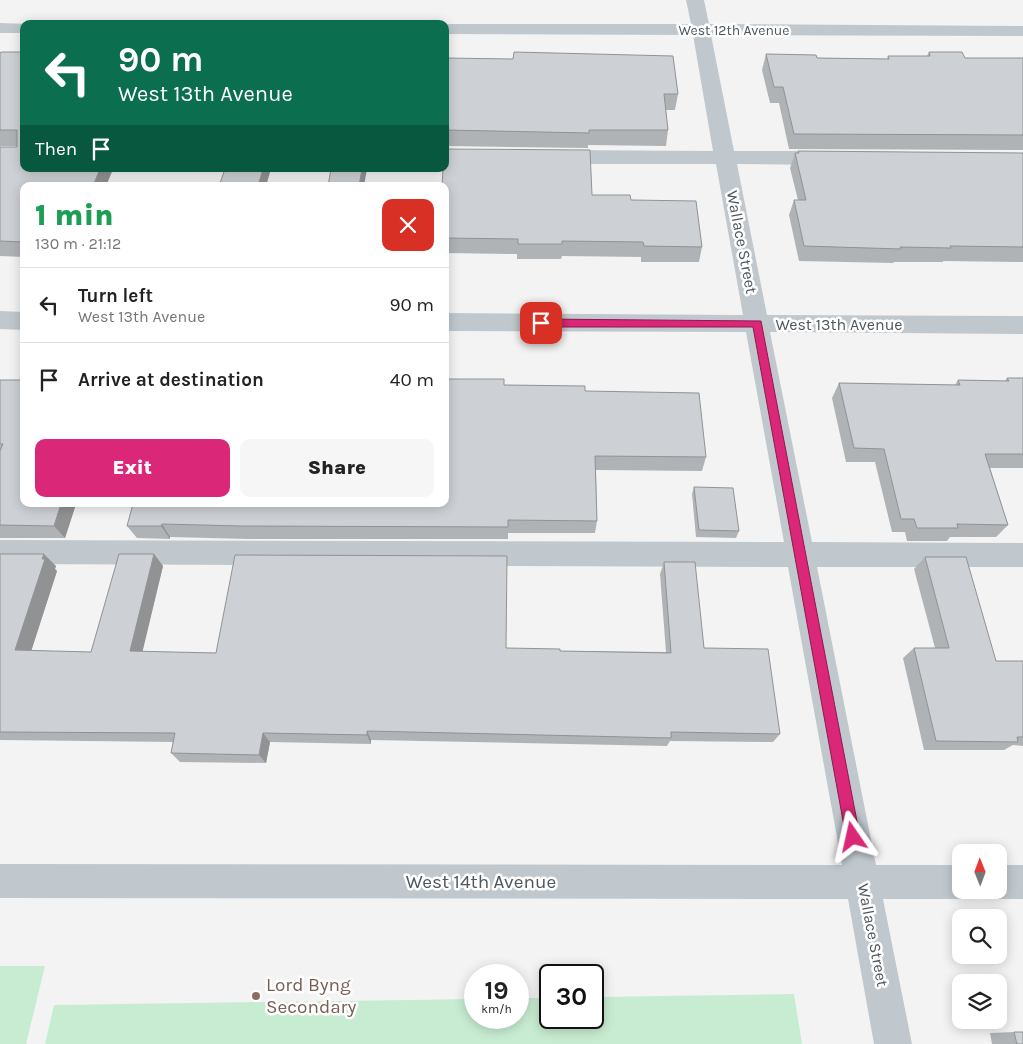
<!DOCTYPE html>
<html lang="en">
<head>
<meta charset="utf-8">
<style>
  body { margin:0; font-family:Karla,sans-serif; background:#f6f6f6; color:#222; height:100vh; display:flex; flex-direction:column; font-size:19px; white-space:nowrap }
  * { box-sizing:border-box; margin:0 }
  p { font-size:16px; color:#767676 }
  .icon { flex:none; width:28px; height:28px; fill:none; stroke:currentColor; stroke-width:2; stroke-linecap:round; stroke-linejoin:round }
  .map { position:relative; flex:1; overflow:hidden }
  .sheet { position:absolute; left:20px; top:182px; width:429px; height:325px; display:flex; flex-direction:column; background:#fff; border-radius:10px; box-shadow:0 2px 12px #0003 }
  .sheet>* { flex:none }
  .top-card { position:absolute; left:20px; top:20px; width:429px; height:152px; border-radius:10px; box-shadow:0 2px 12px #0003; background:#0b6e4f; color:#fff; overflow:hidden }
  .needle { width:32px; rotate:359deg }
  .tools { position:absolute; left:952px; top:844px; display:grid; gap:10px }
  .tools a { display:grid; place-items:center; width:55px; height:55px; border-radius:10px; background:#fff; box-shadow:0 2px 12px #0003; font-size:25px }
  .speed { position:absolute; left:464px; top:964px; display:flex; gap:10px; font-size:25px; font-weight:700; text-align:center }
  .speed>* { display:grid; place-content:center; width:65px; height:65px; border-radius:50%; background:#fff; box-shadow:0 2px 12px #0003; line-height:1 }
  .speed small { font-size:12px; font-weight:400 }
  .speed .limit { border:2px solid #111; border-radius:8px; background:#fff; color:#111 }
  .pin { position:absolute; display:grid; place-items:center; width:42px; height:42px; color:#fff; margin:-21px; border-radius:10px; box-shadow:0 2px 8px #0006 }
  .me { position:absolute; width:55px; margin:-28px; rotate:349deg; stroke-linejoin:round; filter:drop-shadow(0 0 4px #0008) }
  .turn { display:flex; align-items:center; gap:18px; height:105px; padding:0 15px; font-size:22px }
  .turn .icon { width:65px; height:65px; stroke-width:2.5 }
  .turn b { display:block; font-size:35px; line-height:42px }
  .then { display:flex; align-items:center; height:48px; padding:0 15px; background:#0003; gap:10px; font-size:19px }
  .round { display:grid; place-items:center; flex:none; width:52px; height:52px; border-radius:10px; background:#f6f6f6 }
  .headline { display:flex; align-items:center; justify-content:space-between; height:85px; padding:0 15px }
  h1 { font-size:30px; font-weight:800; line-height:38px; color:#1e9e55 }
  .button { display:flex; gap:10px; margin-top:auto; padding:10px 15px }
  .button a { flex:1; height:58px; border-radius:10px; background:#db2777; color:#fff; font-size:20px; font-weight:800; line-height:58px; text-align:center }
  .button a+a { background:#f6f6f6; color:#222 }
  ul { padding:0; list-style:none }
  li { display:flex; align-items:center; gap:15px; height:75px; padding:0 15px; border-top:1px solid #e0e0e0 }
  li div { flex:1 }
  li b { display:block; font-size:19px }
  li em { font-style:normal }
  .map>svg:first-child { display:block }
</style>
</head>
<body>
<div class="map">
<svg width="1023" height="1044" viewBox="0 0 1023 1044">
  <rect width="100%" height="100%" fill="#f4f3f3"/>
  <g fill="#c8ecd2">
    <polygon points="0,966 45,966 26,1044 0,1044"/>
    <polygon points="794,994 802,1044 45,1044 54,1005 475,999 475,1018 518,1018 518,998 550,998 550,1018 592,1018 593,997"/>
  </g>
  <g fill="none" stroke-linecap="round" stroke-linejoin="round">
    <g fill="#c0c8cd" fill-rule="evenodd">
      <polygon points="686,0 704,0 709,24 1023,26 1023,36 711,35 734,151 831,151 838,153 841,158 838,163 831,165 737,164 767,315 1023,316 1023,334 770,332 812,542 1023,543 1023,567 817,567 876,865 961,865 961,890 975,890 973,894 961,899 883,899 912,1044 874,1044 848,899 0,898 0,864 842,865 788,567 0,564 0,540 784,542 746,332 445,331 445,313 743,315 716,164 554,164 547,162 544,157 547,152 554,150 713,151 693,35 445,34 445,24 691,24"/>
      <polygon points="0,23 29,24 24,24 24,33 0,33"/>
      <polygon points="0,311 24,312 24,330 0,329"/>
      <polygon points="999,865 1023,865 1023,899 999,899 987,894 985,890 999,890"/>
    </g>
  </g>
  <g fill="#b0b3b6">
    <polygon points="929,52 965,58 1023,58 1023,150 789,149 779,103 770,103 762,70 766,54 817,58 887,59 888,56 927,56"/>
    <polygon points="0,53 113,169 106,186 24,186 24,257 0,256 0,147 17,147 17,146 0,146"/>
    <polygon points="445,58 678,94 675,110 666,110 668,130 666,146 588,145 588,148 445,146"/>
    <polygon points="798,151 1023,153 1023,262 943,261 943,262 894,262 893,263 799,261 789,215 794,200 798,200 790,168 795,153 797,153"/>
    <polygon points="445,186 592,195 631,200 702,247 699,262 641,262 641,257 562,256 561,259 517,259 517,254 445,253"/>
    <polygon points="1007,378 1023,378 1023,468 990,468 1008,525 996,537 950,537 947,541 907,541 905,532 892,532 875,462 846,462 832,398 839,383 955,385 958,380 1005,381"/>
    <polygon points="0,380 76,504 65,538 0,538"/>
    <polygon points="504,385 585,391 706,457 702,471 596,470 597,521 595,533 508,533 508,539 248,539 170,537 170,539 137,538 127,526"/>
    <polygon points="694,487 739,531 736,538 696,537 692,494"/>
    <polygon points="0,554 56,566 55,569 57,571 31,651 91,652 154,554 163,566 142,652 216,653 506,648 560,651 666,652 660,574 664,562 704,648 780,734 773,742 670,741 667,746 371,740 371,744 270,742 266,763 180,762 171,753 173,742 0,740"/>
    <polygon points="925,557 996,661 1023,661 1023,746 1013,745 1004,750 924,750 903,658 914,648 935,648 914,569"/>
    <polygon points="1014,1032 1023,1044 992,1044 990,1033"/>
  </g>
  <g fill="#909294">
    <polygon points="100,169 113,169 106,186 93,186"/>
    <polygon points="263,169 271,169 266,186 258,186"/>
    <polygon points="362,169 367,169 364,186 359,186"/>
    <polygon points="61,504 76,504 65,538 54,526"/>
    <polygon points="162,524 170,537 170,539 161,526"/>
    <polygon points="44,554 56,566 55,569 57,571 28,661 15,650"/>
    <polygon points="154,554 163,566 140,662 130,651"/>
    <polygon points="367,731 371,740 371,744 367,735"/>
    <polygon points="263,733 270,742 266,763 259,755"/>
  </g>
  <g fill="#cdd0d4" stroke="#909294">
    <polygon points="1,52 24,52 24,169 100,169 93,186 24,186 24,242 0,241 0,147 17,147 17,130 0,130 0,53"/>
    <polygon points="514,52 673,56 678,94 664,94 668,130 589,130 589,133 445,130 445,58 513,59"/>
    <polygon points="929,52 962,52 965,58 1023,58 1023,135 794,134 783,87 774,87 766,54 816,55 817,58 889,59 888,56 930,56"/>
    <polygon points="445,149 590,150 592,195 630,195 631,200 696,201 702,247 644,246 643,242 562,241 562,244 518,244 518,239 445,238 445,186 442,186 443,169 445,169"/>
    <polygon points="798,151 1023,153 1023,247 950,246 951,248 900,247 901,249 804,246 794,200 806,200 795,153 799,153"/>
    <polygon points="225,169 263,169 258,186 219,186"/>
    <polygon points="331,169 362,169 359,186 328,186"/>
    <polygon points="1007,378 1023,378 1023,454 985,454 1008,525 957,524 958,528 917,528 914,519 901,519 884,449 854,448 839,383 960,385 958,380 1009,381"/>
    <polygon points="445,379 504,379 504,385 585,386 585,391 699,393 706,457 595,456 597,521 508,520 508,527 241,526 162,524 161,526 127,526 133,504 445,504"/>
    <polygon points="0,380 24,380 24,504 61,504 54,526 0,525 0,451 3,444 0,444"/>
    <polygon points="694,487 733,488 739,531 699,530"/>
    <polygon points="0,554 44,554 42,559 45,559 15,650 91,652 119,554 154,554 130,651 216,653 235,555 507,556 506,648 560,649 560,651 671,653 664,562 695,562 704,648 768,649 780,734 671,732 671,738 367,731 367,735 263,733 259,755 171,753 175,733 0,732"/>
    <polygon points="925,557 966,557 996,661 1023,661 1023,737 1017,737 1018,742 936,741 914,648 949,648"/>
    <polygon points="1014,1032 1023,1032 1023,1044 1017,1044"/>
  </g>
  <polygon fill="#db2777" stroke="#8e194d" points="541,319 761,321 860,837 858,842 853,844 848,842 846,837 753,327 541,327 536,323"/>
  <circle fill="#8d6e63" stroke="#fff" stroke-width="2" cx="256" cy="996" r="5"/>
  <g text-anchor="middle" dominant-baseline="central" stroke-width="5" stroke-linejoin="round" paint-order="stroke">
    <g font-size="14" fill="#4c575e" stroke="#fff">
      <text x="734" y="30">West 12th Avenue</text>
    </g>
    <g font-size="16" fill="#4c575e" stroke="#fff">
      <text transform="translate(742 242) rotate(79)">Wallace Street</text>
      <text x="839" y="324">West 13th Avenue</text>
      <text transform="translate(873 935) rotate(79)">Wallace Street</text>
    </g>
    <g font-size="19" fill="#4c575e" stroke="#fff">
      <text x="481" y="882">West 14th Avenue</text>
    </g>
    <g font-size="19" fill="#785e54" stroke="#fff" text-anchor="start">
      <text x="266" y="985">Lord Byng<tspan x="266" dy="22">Secondary</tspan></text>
    </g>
  </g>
</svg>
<div class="tools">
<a><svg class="needle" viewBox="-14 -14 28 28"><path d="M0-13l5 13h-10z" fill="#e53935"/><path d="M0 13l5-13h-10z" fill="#767676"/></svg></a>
<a><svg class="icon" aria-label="search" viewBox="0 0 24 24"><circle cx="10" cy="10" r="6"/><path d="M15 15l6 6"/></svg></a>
<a><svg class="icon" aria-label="layers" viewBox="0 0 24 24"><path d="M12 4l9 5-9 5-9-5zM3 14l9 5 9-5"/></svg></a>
</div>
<div class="speed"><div>19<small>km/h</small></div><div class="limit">30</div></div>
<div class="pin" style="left:541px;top:323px;background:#d93025"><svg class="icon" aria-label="arrive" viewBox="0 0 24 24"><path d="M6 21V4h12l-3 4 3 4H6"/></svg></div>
<svg class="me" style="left:853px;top:837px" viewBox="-20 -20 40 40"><path d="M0-17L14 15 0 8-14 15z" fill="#db2777" stroke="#fff" stroke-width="4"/></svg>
<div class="top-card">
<div class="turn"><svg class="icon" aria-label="left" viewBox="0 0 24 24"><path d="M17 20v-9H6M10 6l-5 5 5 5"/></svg><div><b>90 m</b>West 13th Avenue</div></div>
<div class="then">Then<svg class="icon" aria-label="arrive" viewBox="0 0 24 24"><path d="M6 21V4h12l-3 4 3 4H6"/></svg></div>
</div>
<section class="sheet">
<div class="headline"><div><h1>1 min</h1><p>130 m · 21:12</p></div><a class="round" style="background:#d93025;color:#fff"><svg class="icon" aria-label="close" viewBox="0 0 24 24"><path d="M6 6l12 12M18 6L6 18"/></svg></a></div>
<ul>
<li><svg class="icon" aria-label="left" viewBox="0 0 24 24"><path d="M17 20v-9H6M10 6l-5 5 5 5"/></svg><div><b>Turn left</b><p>West 13th Avenue</p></div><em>90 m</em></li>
<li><svg class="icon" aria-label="arrive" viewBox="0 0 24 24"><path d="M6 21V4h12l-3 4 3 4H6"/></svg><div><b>Arrive at destination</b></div><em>40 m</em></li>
</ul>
<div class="button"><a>Exit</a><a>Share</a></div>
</section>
</div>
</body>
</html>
